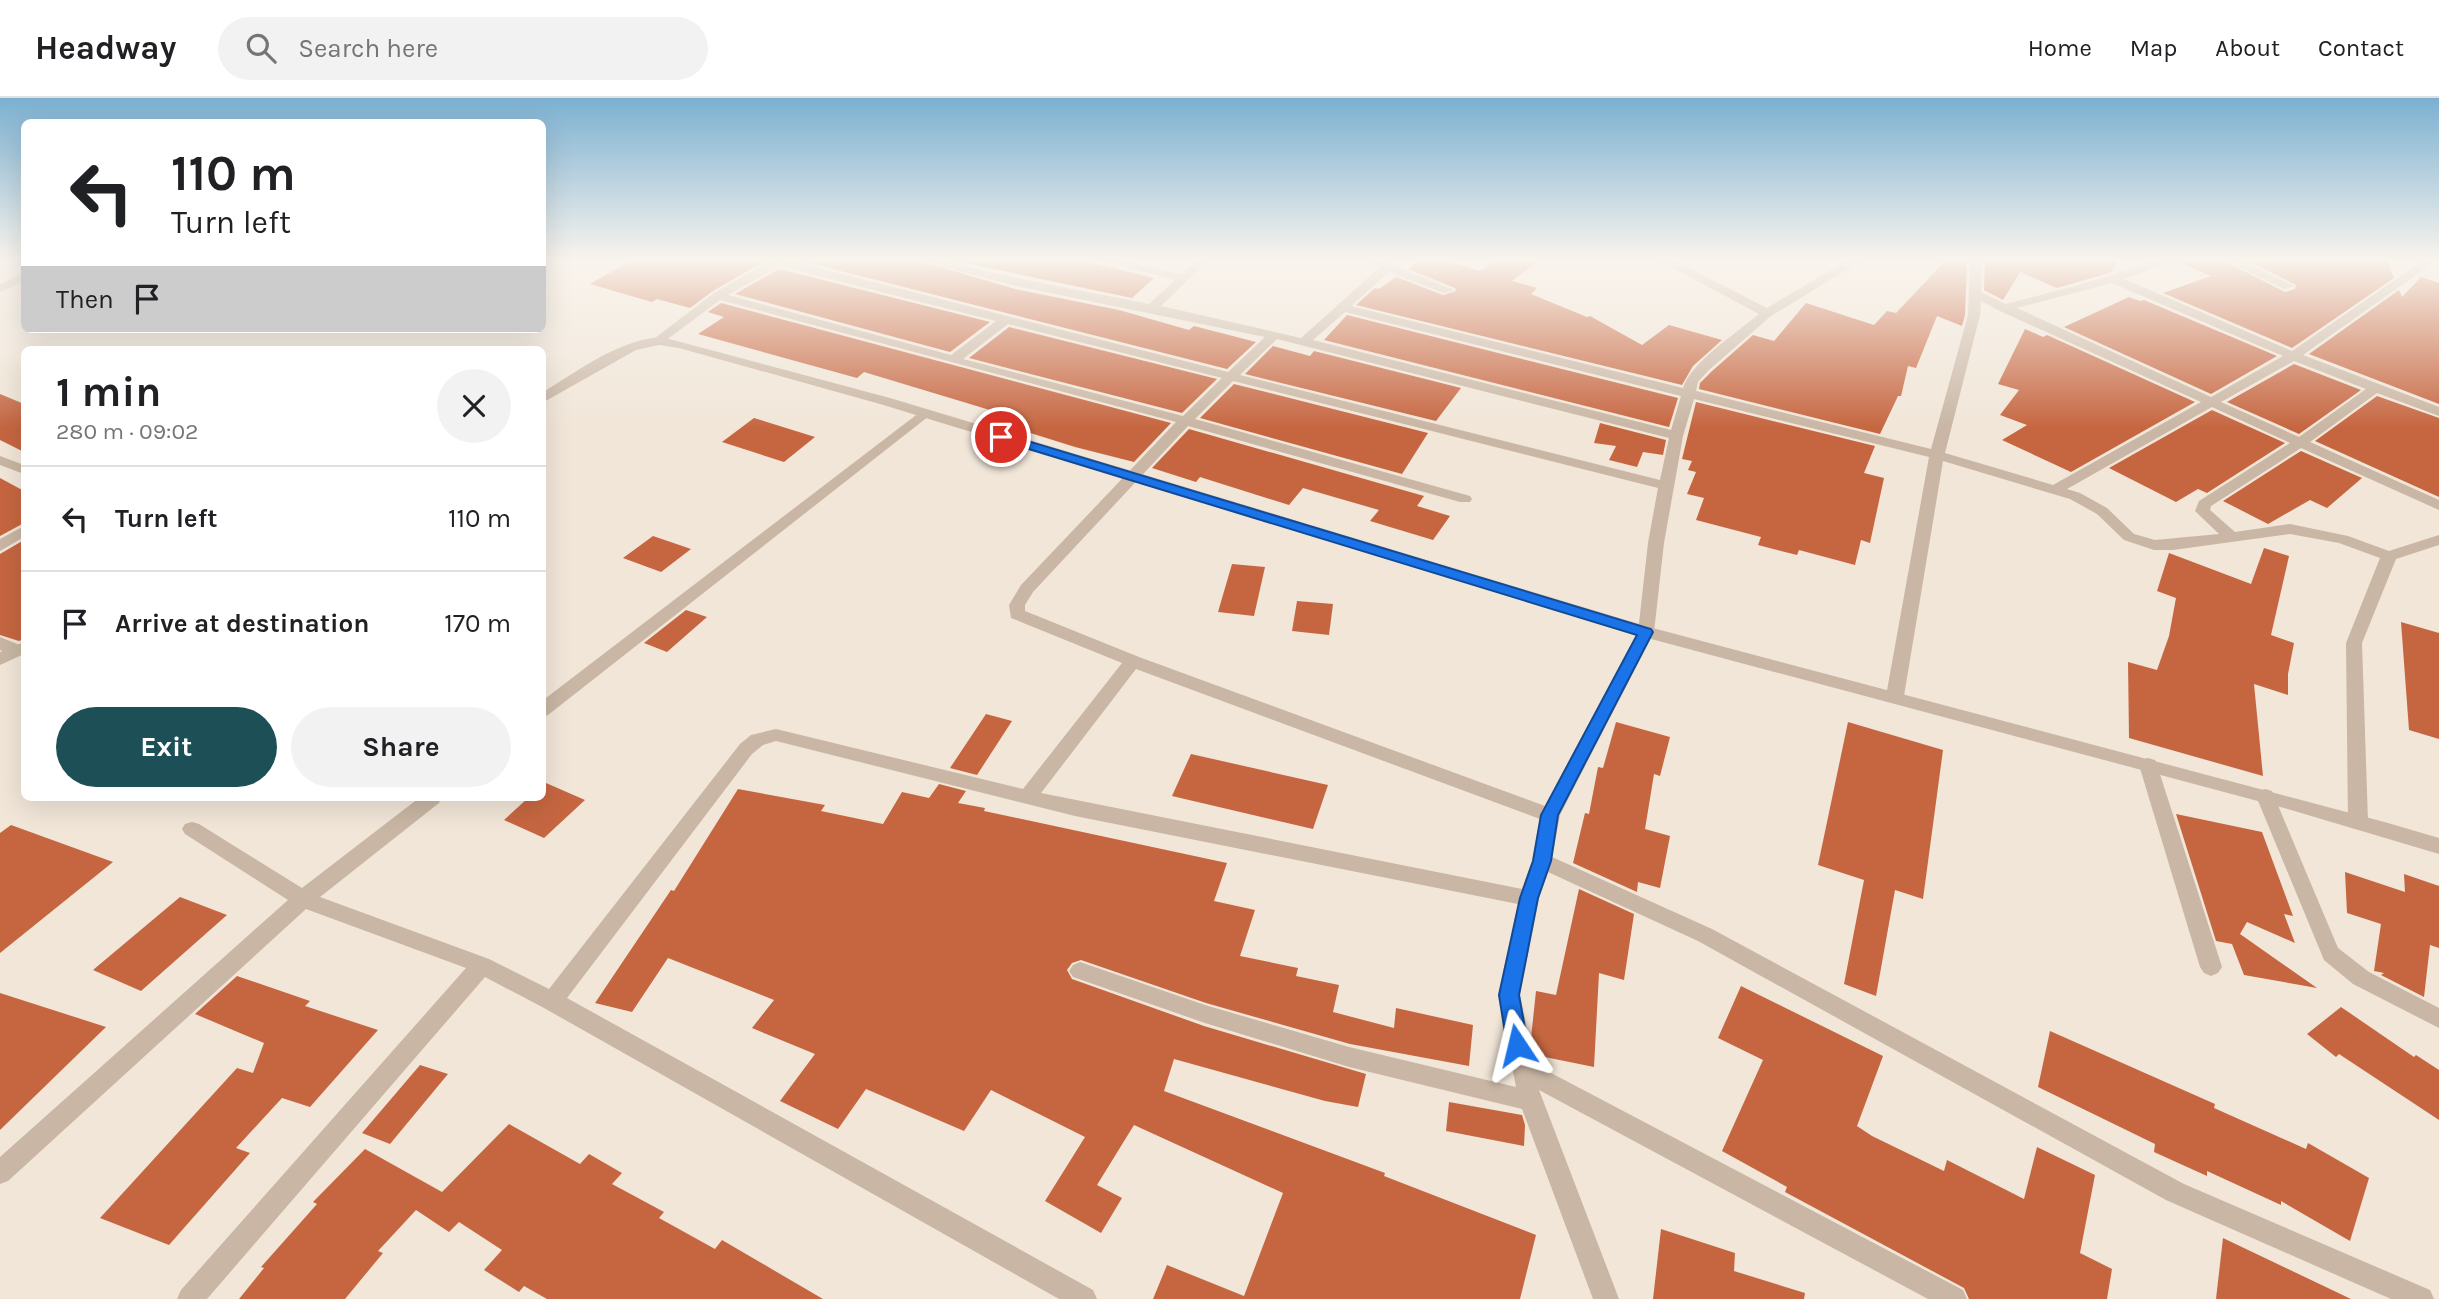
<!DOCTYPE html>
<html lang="en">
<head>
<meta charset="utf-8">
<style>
  body { margin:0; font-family:Karla,sans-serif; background:#f2f2f2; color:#202124; height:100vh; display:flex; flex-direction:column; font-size:26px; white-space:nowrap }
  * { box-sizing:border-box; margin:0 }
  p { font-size:23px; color:#757577 }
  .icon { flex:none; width:38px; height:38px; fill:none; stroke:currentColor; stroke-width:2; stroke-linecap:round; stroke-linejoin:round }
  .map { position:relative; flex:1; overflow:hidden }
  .details { position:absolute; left:21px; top:248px; width:525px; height:455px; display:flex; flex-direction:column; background:#fff; border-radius:10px; box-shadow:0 7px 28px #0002 }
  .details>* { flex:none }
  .banner { position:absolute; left:21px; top:21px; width:525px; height:214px; border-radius:10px; box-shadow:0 7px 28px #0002; background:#fff; color:#202124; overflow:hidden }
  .pin { position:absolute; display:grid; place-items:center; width:60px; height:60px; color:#fff; margin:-30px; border:4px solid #fff; border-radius:50%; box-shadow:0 2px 7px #0007 }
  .me { position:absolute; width:77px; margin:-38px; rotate:350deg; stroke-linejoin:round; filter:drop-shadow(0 0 5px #0008) }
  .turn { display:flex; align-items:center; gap:24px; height:147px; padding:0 35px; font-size:32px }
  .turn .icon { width:91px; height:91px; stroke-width:2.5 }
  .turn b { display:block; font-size:49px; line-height:60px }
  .then { display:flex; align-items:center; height:66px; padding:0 35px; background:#0003; gap:14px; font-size:26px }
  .round { display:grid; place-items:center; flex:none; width:74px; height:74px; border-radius:37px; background:#f2f2f2 }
  .head { display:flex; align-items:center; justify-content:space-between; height:119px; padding:0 35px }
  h1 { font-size:42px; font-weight:700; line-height:52px }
  .action { display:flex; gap:14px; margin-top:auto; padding:14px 35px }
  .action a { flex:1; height:80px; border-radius:42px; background:#1c5056; color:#fff; font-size:28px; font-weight:700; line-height:80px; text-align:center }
  .action a+a { background:#f2f2f2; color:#202124 }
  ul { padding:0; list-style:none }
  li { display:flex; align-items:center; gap:21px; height:105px; padding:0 35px; border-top:2px solid #e0e0e0 }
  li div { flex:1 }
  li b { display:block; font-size:26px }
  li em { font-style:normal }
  header { display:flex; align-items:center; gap:42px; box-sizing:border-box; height:98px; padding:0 35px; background:#fff; border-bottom:2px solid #e0e0e0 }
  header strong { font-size:33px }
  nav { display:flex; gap:38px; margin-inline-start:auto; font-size:24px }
  .search { width:490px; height:63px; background:#f2f2f2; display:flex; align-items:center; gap:18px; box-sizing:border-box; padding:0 24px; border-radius:38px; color:#757577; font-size:26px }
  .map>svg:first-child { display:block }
</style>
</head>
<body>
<header>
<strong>Headway</strong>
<div class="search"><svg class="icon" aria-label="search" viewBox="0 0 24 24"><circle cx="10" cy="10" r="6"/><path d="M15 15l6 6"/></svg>Search here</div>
<nav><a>Home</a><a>Map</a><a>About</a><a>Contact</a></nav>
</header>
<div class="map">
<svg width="2439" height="1201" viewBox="0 0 2439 1201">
  <rect width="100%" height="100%" fill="#f1e6d8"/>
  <g fill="#c66641">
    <polygon points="632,162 766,162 713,193 690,210 657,201 652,204 590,186"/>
    <polygon points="798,162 916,162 1015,191 1119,212 1189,232 1194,228 1256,244 1227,271"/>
    <polygon points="951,162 1080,162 1154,180 1132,200"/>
    <polygon points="1420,162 1445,162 1480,173 1495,162 1539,162 1512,183 1537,190 1531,196 1587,219 1590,218 1642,247 1669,227 1722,242 1693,268 1682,287 1356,207 1375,190 1379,191 1396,179 1443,197 1456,193 1455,190 1408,171"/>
    <polygon points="1946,162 1967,162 1965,217 1962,228 1937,218 1916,270 1908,268 1901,298 1898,298 1880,336 1699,291 1700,285 1711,274 1753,237 1774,243 1806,205 1874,227 1887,213 1896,215"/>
    <polygon points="1985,162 2118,162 2112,174 2057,190 2020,174 2003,202 1984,192"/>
    <polygon points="2180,162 2222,162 2285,194 2295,191 2296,187 2246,162 2387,162 2394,180 2292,250 2163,195 2211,178 2179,164"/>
    <polygon points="779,171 990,224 950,254 735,196"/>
    <polygon points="2421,179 2439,185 2439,306 2309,256 2399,192 2402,199"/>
    <polygon points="2129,199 2140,203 2144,202 2277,258 2211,296 2064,229"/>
    <polygon points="721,205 1171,325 1134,364 1075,349 1011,329 1020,321 864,274 857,280 698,236 724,219 708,214"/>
    <polygon points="1347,217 1678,300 1669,329 1324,242"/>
    <polygon points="1009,229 1217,281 1182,315 969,260"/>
    <polygon points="2025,231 2043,239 2047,237 2195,304 2071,374 2002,342 2027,327 2000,317 2019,292 1998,286"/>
    <polygon points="1273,248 1310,258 1314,253 1461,290 1436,323 1245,276"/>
    <polygon points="2294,266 2361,292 2299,336 2227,304"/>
    <polygon points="1234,286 1428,335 1402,376 1200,320"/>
    <polygon points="0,296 24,306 24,354 0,342"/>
    <polygon points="2377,298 2439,320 2439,399 2315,343"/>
    <polygon points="1696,304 1875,348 1864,375 1884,380 1870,445 1861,442 1855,467 1799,452 1797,457 1758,447 1761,439 1696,422 1704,400 1687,396 1696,374 1688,372 1692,363 1682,361"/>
    <polygon points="2212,312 2285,345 2207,395 2198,391 2176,404 2109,370"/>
    <polygon points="754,320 815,339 784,364 722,344"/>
    <polygon points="1600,325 1666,342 1663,357 1643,354 1637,369 1609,362 1616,348 1594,345"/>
    <polygon points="1189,331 1424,398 1417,408 1450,418 1433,442 1370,423 1379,412 1303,390 1289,407 1200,379 1196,384 1152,370"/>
    <polygon points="2301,353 2362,380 2327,410 2310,402 2268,426 2223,403"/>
    <polygon points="0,380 24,393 24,425 0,438"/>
    <polygon points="653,438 691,451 661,474 623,460"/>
    <polygon points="24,442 24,541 19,543 0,537 0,456"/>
    <polygon points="2264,450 2289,458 2271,537 2294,545 2288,576 2288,597 2254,586 2263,678 2129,640 2128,564 2157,572 2169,538 2176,500 2157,493 2169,455 2251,486"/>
    <polygon points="1232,466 1265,469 1254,518 1218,514"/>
    <polygon points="1297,503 1333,506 1329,537 1292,533"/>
    <polygon points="686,512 707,519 667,554 644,545"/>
    <polygon points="2401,524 2439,535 2439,641 2409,632"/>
    <polygon points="986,616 1012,623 977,677 950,670"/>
    <polygon points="1616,624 1670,639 1660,678 1654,676 1645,731 1670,738 1660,790 1638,784 1637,794 1573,765 1585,715 1589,716 1598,669 1603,670"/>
    <polygon points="1848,624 1943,652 1923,801 1895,792 1876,898 1844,886 1864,782 1818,767"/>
    <polygon points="1191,656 1328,687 1313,731 1172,698"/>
    <polygon points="546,685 585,702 544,740 504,722 528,700 542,700 542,688"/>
    <polygon points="939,686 966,693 958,705 985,710 984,713 1227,765 1214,803 1255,812 1240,858 1298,870 1296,878 1339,887 1333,914 1394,930 1396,910 1473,927 1469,968 1350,946 1206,905 1081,862 1072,865 1067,872 1072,881 1204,928 1366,976 1358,1009 1325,1003 1174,961 1164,993 1385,1075 1384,1078 1536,1137 1520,1201 1153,1201 1167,1167 1244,1198 1283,1095 1134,1027 1097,1087 1122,1100 1101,1135 1045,1103 1085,1039 991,992 964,1033 866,991 838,1031 780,1003 815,956 752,930 774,902 668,860 632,914 595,905 671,792 674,793 738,691 825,707 821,713 883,726 902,694 929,700"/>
    <polygon points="2176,716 2262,734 2293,818 2284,816 2295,845 2247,824 2240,836 2317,890 2244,877 2232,846 2216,843"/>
    <polygon points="11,727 113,764 0,855 0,735"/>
    <polygon points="2345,774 2405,794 2404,776 2439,788 2439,850 2430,847 2424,899 2381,877 2384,875 2374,873 2381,826 2347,815"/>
    <polygon points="1579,791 1634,816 1624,882 1599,875 1594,969 1535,957 1531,940 1536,893 1556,897"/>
    <polygon points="180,799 227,817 141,893 93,872"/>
    <polygon points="237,878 310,903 305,908 378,932 310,1009 282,1000 236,1050 250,1055 169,1147 100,1120 237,970 253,975 264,945 195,916"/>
    <polygon points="1741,888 1883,958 1857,1028 1872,1038 1944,1073 1947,1062 2024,1101 2037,1049 2095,1077 2080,1155 2112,1171 2107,1201 1969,1201 1964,1190 1785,1094 1787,1089 1722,1053 1763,962 1718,940"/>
    <polygon points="0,895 106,929 0,1032"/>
    <polygon points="2341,909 2414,959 2416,957 2439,972 2439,1022 2339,956 2336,959 2307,936"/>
    <polygon points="2050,933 2215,1006 2214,1010 2306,1051 2308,1045 2369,1080 2350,1143 2281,1103 2281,1107 2207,1073 2207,1078 2154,1054 2155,1046 2038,989"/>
    <polygon points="420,967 448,976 390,1046 362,1035"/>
    <polygon points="1449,1004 1522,1017 1525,1027 1524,1048 1446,1033"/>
    <polygon points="509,1026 580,1066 589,1056 622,1075 612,1086 664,1114 659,1120 715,1151 722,1142 823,1201 547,1201 524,1188 519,1194 484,1172 502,1152 459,1124 449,1134 416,1112 378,1153 383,1155 345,1201 239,1201 264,1170 261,1169 317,1106 313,1104 365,1051 442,1094"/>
    <polygon points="1661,1131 1735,1155 1734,1173 1805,1195 1804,1201 1653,1201"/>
    <polygon points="2223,1140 2351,1201 2216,1201"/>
  </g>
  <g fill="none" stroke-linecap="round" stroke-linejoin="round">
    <g fill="#c9b6a4" fill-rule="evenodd">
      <path d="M772,162H787L1228,274L1265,239L1016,188L918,162H939L1016,180L1149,206L1175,182L1098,162H1120L1181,176L1195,162H1208L1161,208L1301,240L1379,170L1362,162H1379L1454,192L1444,195L1389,174L1351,208L1683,290C1691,264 1738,234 1759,216L1658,162H1673L1767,210L1848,162H1863L1771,218L1709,272L1698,284L1696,293L1931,351L1968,217L1970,162H1982L1981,194L2006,206L2082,186L2160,162H2178L2124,181L2292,253L2418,166L2413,162L2430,163V167L2303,257L2439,309V318L2377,295L2310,344L2439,402V412L2301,350L2211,408L2210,412L2235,434L2290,426L2348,438L2389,453L2439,437V447L2396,461L2362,545L2368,723L2365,728L2358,730L2351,728L2348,723L2346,545L2380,460L2339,445L2290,436L2173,452H2154L2124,442L2097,416L2070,401L1943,363L1904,598L1895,604L1886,598L1929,359L1694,301L1683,338L1664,445L1654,534L1560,717L1552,759L1712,831L2184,1086L2430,1192L2434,1201H2391L2166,1102L1698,843L1548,774L1539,800L1520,897L1534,966L1963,1192L1967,1201H1928L1539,992L1619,1201H1593L1522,1011L1349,969L1205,925L1073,879L1069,873L1073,867L1080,864L1205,907L1349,949L1516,989L1498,897L1518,806L1075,718L776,643L763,647L752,656L567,900L1093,1192L1097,1201H1059L544,910L485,879L207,1201H177L181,1192L466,870L306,811L8,1083L0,1086V1059L288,802L185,736L182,731L185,726L192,724L199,726L302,790L419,700H441L439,705L320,799L489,861L549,891L740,646L751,637L776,631L1023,691L1122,565L1011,520L1009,507L1021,487L1176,324L720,202L661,246H653L651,243L714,195ZM779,168L996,223L951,257L728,197ZM2112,185L2283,258L2211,299L2017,210ZM1981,203L2000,213L2201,304L2053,387L1945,355L1980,217ZM1345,214L1681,298L1671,332L1313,242ZM1008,226L1222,280L1183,318L963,261ZM1277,241L1669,340L1660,382L1240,277ZM2294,263L2366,291L2299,339L2221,304ZM1233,283L1658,390L1648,445L1638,534L1545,708L1139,559L1025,513V507L1033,494L1188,328L1460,404H1470L1472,401L1470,398L1195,321ZM2212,309L2290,345L2199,403L2195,413L2219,436L2155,442L2134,436L2107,410L2080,395L2067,391ZM1136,571L1540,721L1532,763L1522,791L1041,695Z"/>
      <polygon points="2224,162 2240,162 2294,188 2284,191"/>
      <polygon points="24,175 24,183 0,194 0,186"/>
      <polygon points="924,311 929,312 929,318 548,617 542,619 542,603"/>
      <polygon points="0,358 24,367 24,376 0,367"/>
      <polygon points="24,428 24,439 0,453 0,441"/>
      <polygon points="0,539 22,548 24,552 22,556 16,558 0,552"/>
      <polygon points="2148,660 2155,662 2157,667 2222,869 2218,875 2211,878 2204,875 2200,869 2139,667 2141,662"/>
      <polygon points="2265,691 2272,693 2274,698 2338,850 2369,874 2439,910 2439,930 2353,886 2324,862 2256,698 2258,693"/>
    </g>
    <g fill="#c9b6a4" fill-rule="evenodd">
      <path d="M662,239L890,300L1649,529L2388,725L2439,740V756L2284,710L1640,538L880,306L679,250L659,247L636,252L542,305V295C579,272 618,242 662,239Z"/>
      <polygon points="24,544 24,556 0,567 0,554"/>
    </g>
  </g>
  <linearGradient id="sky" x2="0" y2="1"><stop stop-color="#7bb0d1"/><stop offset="0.49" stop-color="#f9f4ed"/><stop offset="1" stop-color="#f9f4ed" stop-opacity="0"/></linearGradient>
  <rect width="2439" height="330" fill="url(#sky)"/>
  <polygon fill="#1a73e8" stroke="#114b97" stroke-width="2" points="1001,335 1651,531 1653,534 1558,717 1551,763 1538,800 1519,897 1528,947 1525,953 1517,955 1510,953 1507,947 1499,897 1520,800 1533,763 1541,717 1637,537 996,341 994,339"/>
</svg>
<div class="pin" style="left:1001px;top:339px;background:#d93025"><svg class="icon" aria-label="arrive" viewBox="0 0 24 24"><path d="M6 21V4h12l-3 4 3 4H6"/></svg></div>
<svg class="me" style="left:1517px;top:947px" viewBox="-20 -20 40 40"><path d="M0-17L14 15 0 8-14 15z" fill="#1a73e8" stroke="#fff" stroke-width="4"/></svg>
<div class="banner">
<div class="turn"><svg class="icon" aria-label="left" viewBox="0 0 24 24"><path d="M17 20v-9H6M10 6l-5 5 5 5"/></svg><div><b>110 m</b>Turn left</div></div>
<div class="then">Then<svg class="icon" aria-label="arrive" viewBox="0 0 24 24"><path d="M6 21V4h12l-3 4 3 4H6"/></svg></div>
</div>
<section class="details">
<div class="head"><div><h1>1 min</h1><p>280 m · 09:02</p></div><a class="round"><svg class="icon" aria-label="close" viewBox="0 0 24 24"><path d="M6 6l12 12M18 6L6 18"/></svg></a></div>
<ul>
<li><svg class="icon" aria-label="left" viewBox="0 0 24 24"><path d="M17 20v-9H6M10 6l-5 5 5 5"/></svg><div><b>Turn left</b></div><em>110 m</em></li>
<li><svg class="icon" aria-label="arrive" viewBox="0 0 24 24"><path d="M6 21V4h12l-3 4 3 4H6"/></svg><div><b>Arrive at destination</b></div><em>170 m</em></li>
</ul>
<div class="action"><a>Exit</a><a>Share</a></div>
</section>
</div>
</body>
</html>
